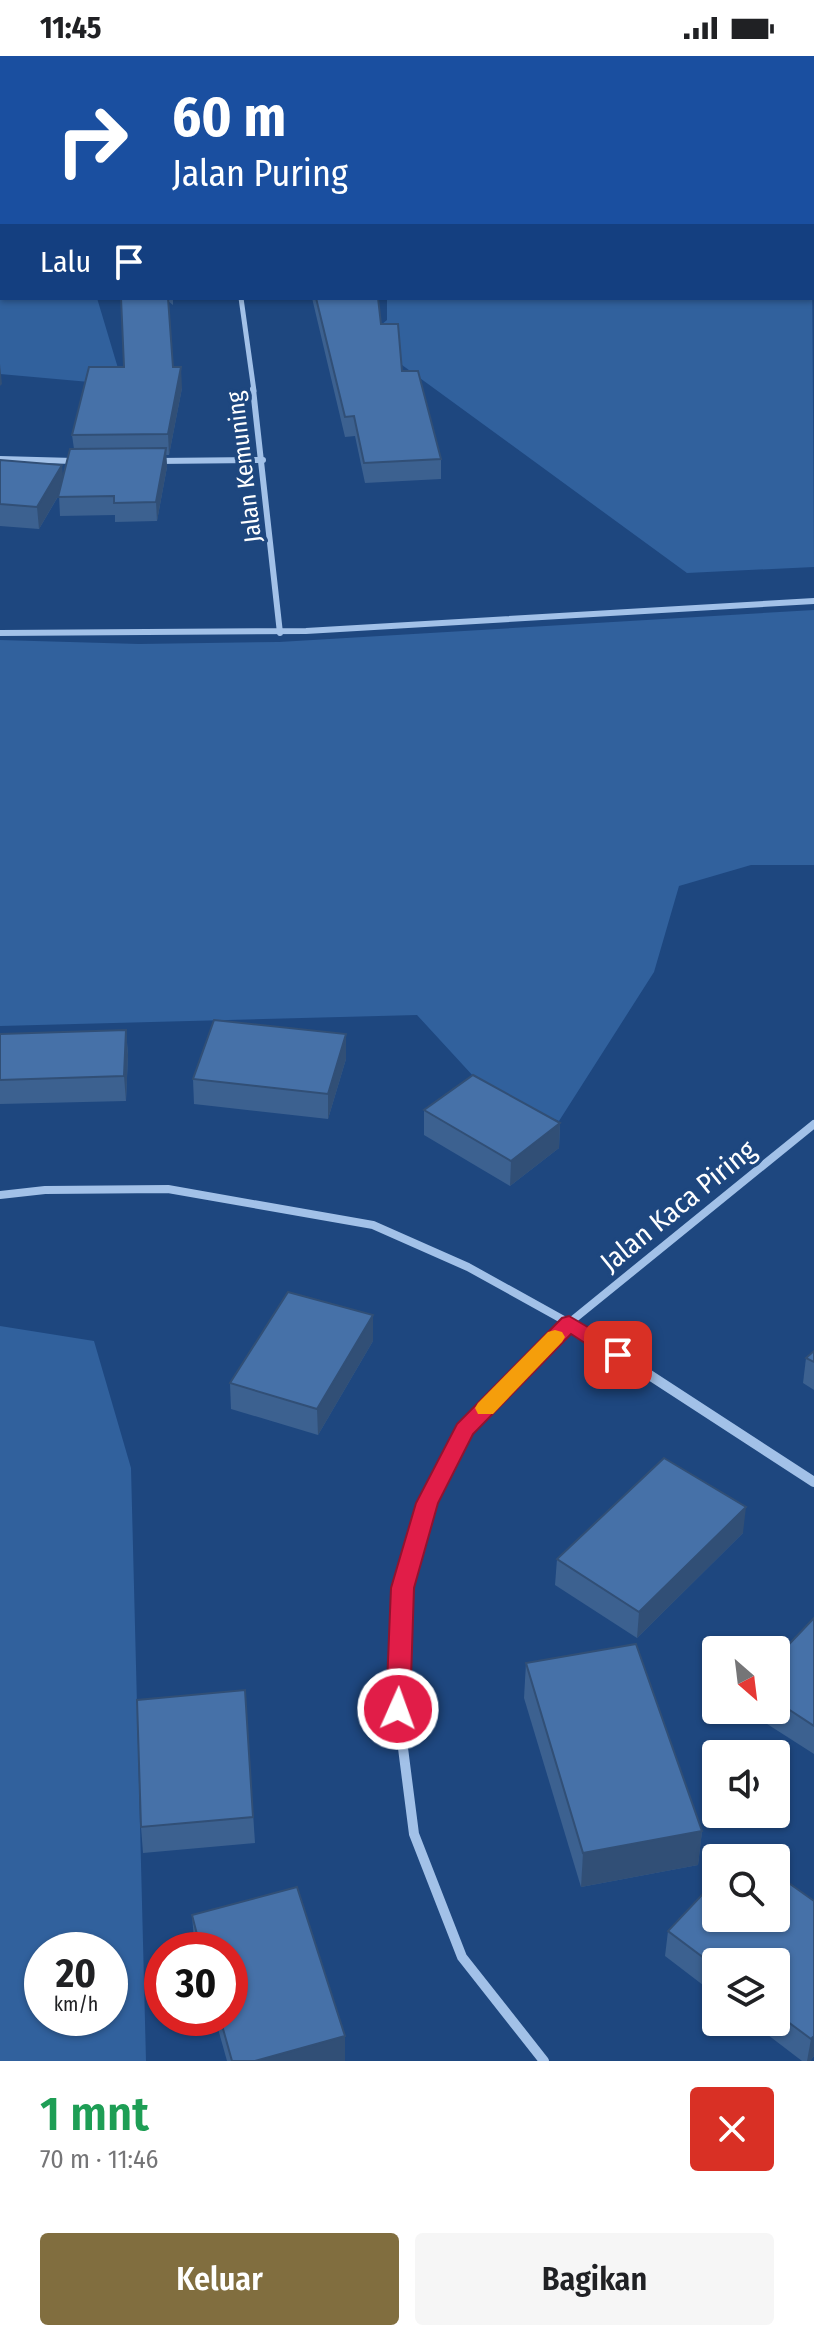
<!DOCTYPE html>
<html lang="id">
<head>
<meta charset="utf-8">
<style>
  body { margin:0; font-family:"Fira Sans Condensed",sans-serif; background:#f6f6f6; color:#202124; height:100vh; display:flex; flex-direction:column; font-size:30px; white-space:nowrap }
  * { box-sizing:border-box; margin:0 }
  p { font-size:26px; color:#757577 }
  .icon { flex:none; width:44px; height:44px; fill:none; stroke:currentColor; stroke-width:2; stroke-linecap:round; stroke-linejoin:round }
  .map { position:relative; height:2005px; overflow:hidden }
  .details { display:flex; flex-direction:column; background:#fff; flex:1 }
  .details>* { flex:none }
  .top-card { position:absolute; left:0px; top:0px; width:814px; height:244px; box-shadow:0 2px 6px #0004; background:#1a4fa0; color:#fff; overflow:hidden }
  .needle { width:52px; rotate:152deg }
  .controls { position:absolute; left:702px; top:1580px; display:grid; gap:16px }
  .controls a { display:grid; place-items:center; width:88px; height:88px; border-radius:8px; background:#fff; box-shadow:0 2px 6px #0004; font-size:40px }
  .speed { position:absolute; left:24px; top:1876px; display:flex; gap:16px; font-size:40px; font-weight:700; text-align:center }
  .speed>* { display:grid; place-content:center; width:104px; height:104px; border-radius:50%; background:#fff; box-shadow:0 2px 6px #0004; line-height:1 }
  .speed small { font-size:20px; font-weight:400 }
  .speed .limit { border:12px solid #d22; background:#fff; color:#111 }
  .pin { position:absolute; display:grid; place-items:center; width:68px; height:68px; color:#fff; margin:-34px; border-radius:16px; box-shadow:0 4px 12px #0006 }
  .me { position:absolute; width:88px; margin:-44px; rotate:2deg; stroke-linejoin:round; filter:drop-shadow(0 0 6px #0008) }
  .turn { display:flex; align-items:center; gap:28px; height:168px; padding:0 40px; font-size:36px }
  .turn .icon { width:104px; height:104px; stroke-width:2.5 }
  .turn b { display:block; font-size:56px; line-height:68px }
  .then { display:flex; align-items:center; height:76px; padding:0 40px; background:#0003; gap:16px; font-size:30px }
  .round { display:grid; place-items:center; flex:none; width:84px; height:84px; border-radius:8px; background:#f6f6f6 }
  .overview { display:flex; align-items:center; justify-content:space-between; height:136px; padding:0 40px }
  h1 { font-size:48px; font-weight:600; line-height:60px; color:#1e9e55 }
  .button { display:flex; gap:16px; margin-top:auto; padding:16px 40px }
  .button a { flex:1; height:92px; border-radius:8px; background:#816e3f; color:#fff; font-size:32px; font-weight:600; line-height:92px; text-align:center }
  .button a+a { background:#f6f6f6; color:#202124 }
  .status { display:flex; justify-content:space-between; align-items:center; height:56px; padding:0 40px; background:#fff; direction:ltr }
  .status svg { height:22px; fill:currentColor }
  .map>svg:first-child { display:block }
</style>
</head>
<body>
<div class="status"><b>11:45</b><svg viewBox="0 0 49 12"><path d="M0 12V9h3v3zM5 12V6h3v6zM10 12V3h3v9zM15 12V0h3v12zM26 1h20v11H26zM47 4h2v5h-2z"/></svg></div>
<div class="map">
<svg width="814" height="2005" viewBox="0 0 814 2005">
  <rect width="100%" height="100%" fill="#1e477f"/>
  <g fill="#31619d" fill-rule="evenodd">
    <polygon points="0,93 2,242 97,242 123,329 0,318"/>
    <polygon points="812,196 814,511 687,517 365,282 387,264 387,242 812,242"/>
    <polygon points="814,554 814,809 751,809 679,830 654,916 559,1065 486,1034 417,959 0,970 0,584 139,588 279,586"/>
    <path d="M0,1270L94,1285L131,1412L146,2005H0ZM110,1894V1962H42V1894Z"/>
  </g>
  <g fill="none" stroke-linecap="round" stroke-linejoin="round">
    <polyline stroke="#a2c1e8" stroke-width="5" points="241,242 254,335"/>
    <g stroke="#a2c1e8" stroke-width="6">
      <polyline points="253,333 280,577"/>
      <polyline points="0,403 74,405"/>
      <polyline points="156,405 263,404"/>
      <polyline points="0,577 306,575 814,545"/>
    </g>
    <g stroke="#a2c1e8" stroke-width="8">
      <polyline points="0,1139 45,1134 168,1133 373,1169 468,1211 569,1267 631,1307"/>
      <polyline points="529,1307 569,1267 814,1068"/>
    </g>
    <g stroke="#a2c1e8" stroke-width="10">
      <polyline points="531,1305 465,1373 427,1447 403,1532 398,1653 414,1778 462,1901 544,2005"/>
      <polyline points="628,1305 814,1426"/>
    </g>
  </g>
  <g fill="#3c6190">
    <polygon points="0,0 17,0 17,2 2,2 2,77 0,77"/>
    <polygon points="97,0 152,0 152,2 98,2"/>
    <polygon points="812,124 814,125 814,179 812,179"/>
    <polygon points="121,242 173,242 173,249 168,245 173,311 182,332 169,399 166,399 167,411 157,465 115,466 115,459 60,460 59,439 39,473 0,470 0,405 63,421 74,393 72,379 124,311"/>
    <polygon points="312,242 378,242 381,268 441,403 441,423 365,427 355,380 345,381"/>
    <polygon points="126,974 128,999 126,1045 0,1048 0,978"/>
    <polygon points="346,1003 328,1063 194,1048 193,1023"/>
    <polygon points="424,1054 560,1067 559,1092 510,1130 424,1079"/>
    <polygon points="373,1285 318,1379 231,1353 230,1327"/>
    <polygon points="814,1295 814,1334 803,1327 806,1302"/>
    <polygon points="743,1477 637,1582 555,1529 557,1503"/>
    <polygon points="814,1562 814,1698 747,1655 776,1654 776,1602"/>
    <polygon points="526,1607 702,1775 698,1809 581,1831 524,1642"/>
    <polygon points="245,1634 255,1787 143,1797 141,1771"/>
    <polygon points="297,1831 345,1980 345,2005 227,2005 215,1962 230,1962 230,1894 196,1894 194,1884 192,1859"/>
    <polygon points="814,1845 814,2000 810,2005 802,2005 751,1966 776,1966 776,1906 716,1906 716,1939 665,1900 668,1875"/>
  </g>
  <g fill="#314f76">
    <polygon points="595,0 650,0 644,2 588,2"/>
    <polygon points="0,308 2,328 0,330"/>
    <polygon points="181,311 182,332 169,399 168,378"/>
    <polygon points="166,392 167,411 157,465 156,446"/>
    <polygon points="62,409 64,430 39,473 37,451"/>
    <polygon points="126,974 128,999 126,1045 124,1020"/>
    <polygon points="346,978 346,1003 328,1063 328,1038"/>
    <polygon points="560,1067 559,1092 510,1130 511,1105"/>
    <polygon points="373,1259 373,1285 318,1379 317,1353"/>
    <polygon points="746,1451 743,1477 637,1582 639,1556"/>
    <polygon points="702,1775 698,1809 581,1831 583,1797"/>
    <polygon points="345,1980 345,2005 255,2005"/>
    <polygon points="814,1980 814,2000 810,2005 807,2005 811,1983"/>
  </g>
  <g fill="#4671a8" stroke="#314f76" stroke-width="2">
    <polygon points="0,0 16,0 16,2 2,2 2,61 0,61"/>
    <polygon points="108,0 151,0 151,2 109,2"/>
    <polygon points="279,0 595,0 588,2 280,2"/>
    <polygon points="812,124 814,125 814,160 812,160"/>
    <polygon points="121,242 168,242 173,311 181,311 168,378 72,379 89,311 124,311"/>
    <polygon points="316,242 378,242 381,268 398,268 402,315 418,315 441,403 364,407 354,360 345,361"/>
    <polygon points="166,392 156,446 114,447 114,440 58,441 70,393"/>
    <polygon points="0,404 62,409 37,451 0,448"/>
    <polygon points="214,964 346,978 328,1038 193,1023"/>
    <polygon points="126,974 124,1020 0,1024 0,978"/>
    <polygon points="473,1019 560,1067 511,1105 424,1054"/>
    <polygon points="288,1236 373,1259 317,1353 230,1327"/>
    <polygon points="814,1295 814,1306 806,1302"/>
    <polygon points="664,1402 746,1451 639,1556 557,1503"/>
    <polygon points="814,1562 814,1670 776,1645 776,1602"/>
    <polygon points="636,1588 702,1775 583,1797 526,1607"/>
    <polygon points="245,1634 253,1761 141,1771 137,1644"/>
    <polygon points="776,1818 814,1845 814,1980 811,1983 776,1957 776,1906 716,1906 716,1911 668,1875 716,1824 716,1862 776,1862"/>
    <polygon points="297,1831 345,1980 255,2005 232,2005 220,1962 230,1962 230,1894 201,1894 192,1859"/>
  </g>
  <polygon fill="#e11d48" stroke="#92132f" stroke-width="2" points="569,1260 625,1293 628,1299 625,1304 611,1304 571,1278 473,1378 438,1447 414,1532 410,1653 407,1660 398,1662 390,1660 386,1653 391,1532 416,1447 457,1368 562,1262"/>
  <polygon fill="#f59e0b" points="555,1274 562,1276 565,1281 562,1286 493,1358 478,1358 475,1352 478,1347 548,1276"/>
  <g text-anchor="middle" dominant-baseline="central" stroke-width="7" stroke-linejoin="round" paint-order="stroke">
    <g font-size="24" fill="#fff" stroke="#1e477f">
      <text transform="translate(244 411) rotate(-97)">Jalan Kemuning</text>
    </g>
    <g font-size="28" fill="#fff" stroke="#1e477f">
      <text transform="translate(678 1150) rotate(-39)">Jalan Kaca Piring</text>
    </g>
  </g>
</svg>
<div class="controls">
<a><svg class="needle" viewBox="-14 -14 28 28"><path d="M0-13l5 13h-10z" fill="#e53935"/><path d="M0 13l5-13h-10z" fill="#757577"/></svg></a>
<a><svg class="icon" aria-label="sound" viewBox="0 0 24 24"><path d="M4 9h4l5-4v14l-5-4H4zM17 9q2 3 0 6"/></svg></a>
<a><svg class="icon" aria-label="search" viewBox="0 0 24 24"><circle cx="10" cy="10" r="6"/><path d="M15 15l6 6"/></svg></a>
<a><svg class="icon" aria-label="layers" viewBox="0 0 24 24"><path d="M12 4l9 5-9 5-9-5zM3 14l9 5 9-5"/></svg></a>
</div>
<div class="speed"><div>20<small>km/h</small></div><div class="limit">30</div></div>
<div class="pin" style="left:618px;top:1299px;background:#d93025"><svg class="icon" aria-label="arrive" viewBox="0 0 24 24"><path d="M6 21V4h12l-3 4 3 4H6"/></svg></div>
<svg class="me" style="left:398px;top:1653px" viewBox="-20 -20 40 40"><circle r="17" fill="#e11d48" stroke="#fff" stroke-width="3"/><path d="M0-11L8 9 0 5-8 9z" fill="#fff"/></svg>
<div class="top-card">
<div class="turn"><svg class="icon" aria-label="right" viewBox="0 0 24 24"><path d="M7 20v-9h11M14 6l5 5-5 5"/></svg><div><b>60 m</b>Jalan Puring</div></div>
<div class="then">Lalu<svg class="icon" aria-label="arrive" viewBox="0 0 24 24"><path d="M6 21V4h12l-3 4 3 4H6"/></svg></div>
</div>
</div>
<section class="details">
<div class="overview"><div><h1>1 mnt</h1><p>70 m · 11:46</p></div><a class="round" style="background:#d93025;color:#fff"><svg class="icon" aria-label="close" viewBox="0 0 24 24"><path d="M6 6l12 12M18 6L6 18"/></svg></a></div>
<div class="button"><a>Keluar</a><a>Bagikan</a></div>
</section>
</body>
</html>
